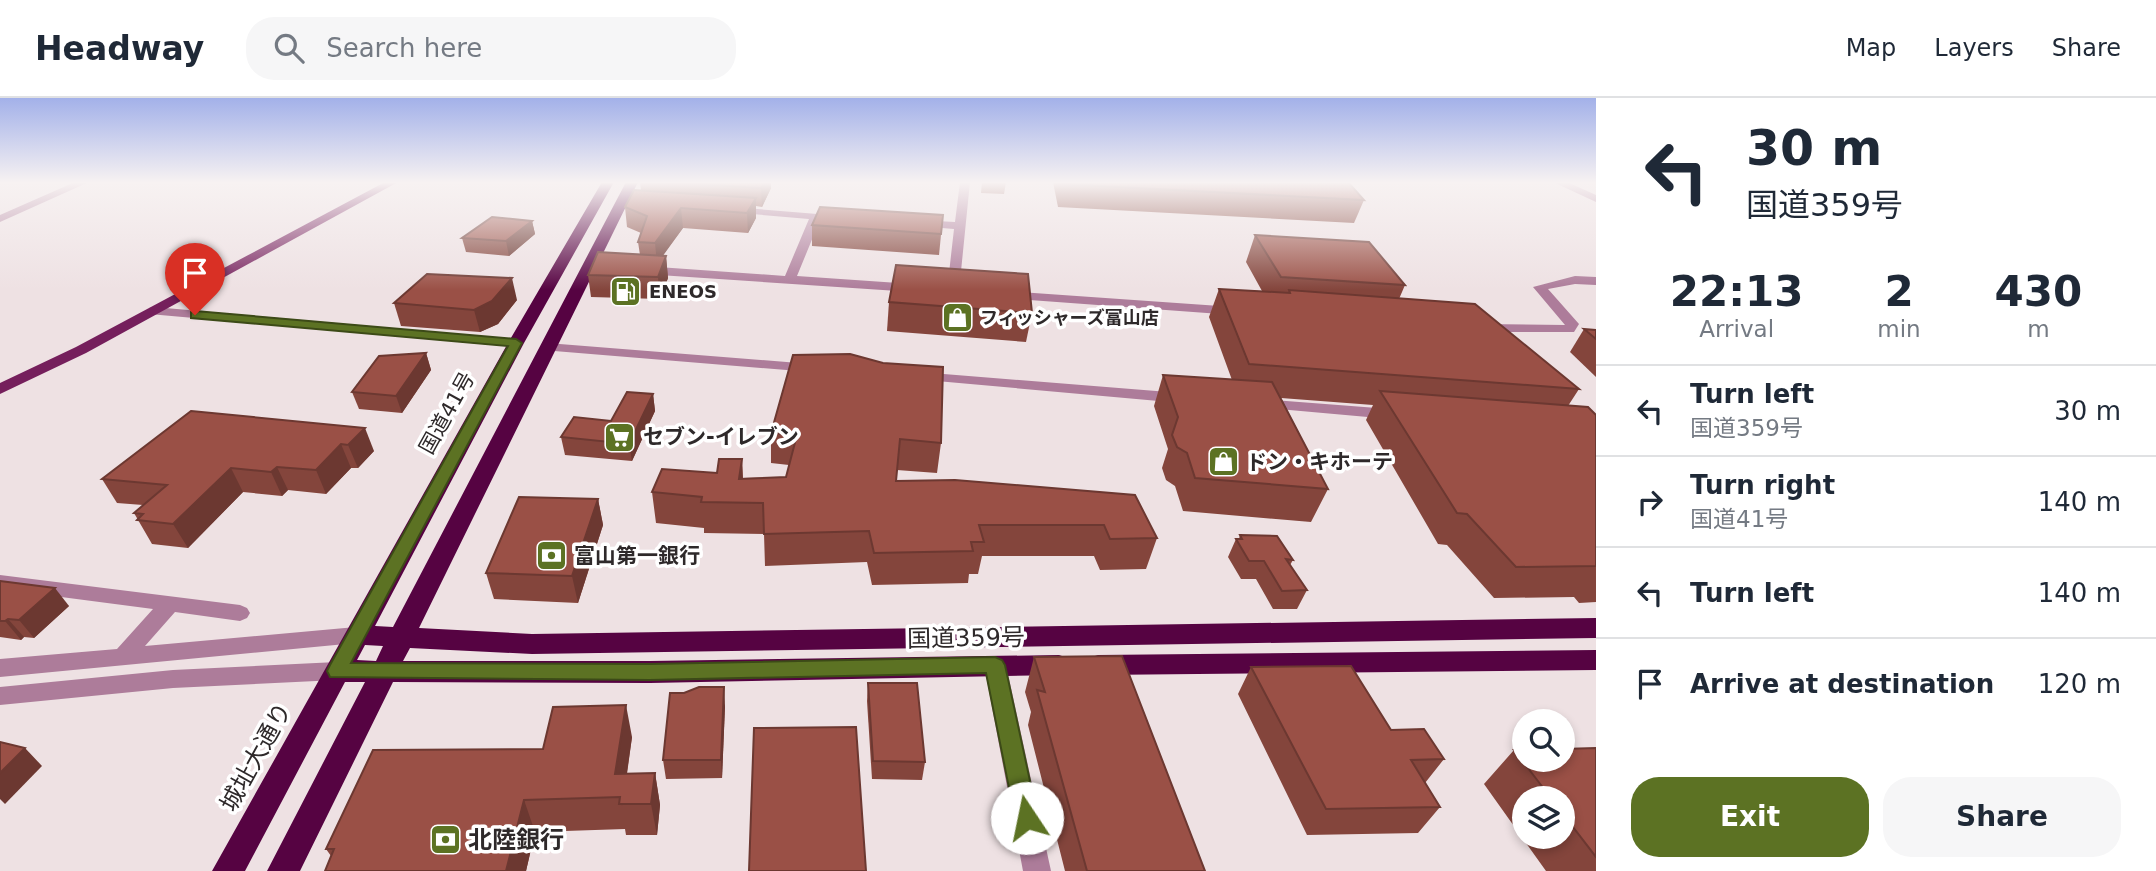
<!DOCTYPE html>
<html lang="en">
<head>
<meta charset="utf-8">
<style>
  body { margin:0; font-family:"DejaVu Sans","Noto Sans JP",sans-serif; background:#f6f6f7; color:#1f2937; height:100vh; display:flex; flex-direction:column; font-size:26px; white-space:nowrap }
  * { box-sizing:border-box; margin:0 }
  p { font-size:23px; color:#747a83 }
  .icon { flex:none; width:38px; height:38px; fill:none; stroke:currentColor; stroke-width:2; stroke-linecap:round; stroke-linejoin:round }
  .map { position:relative; flex:1; overflow:hidden }
  .side { display:flex; flex-direction:column; background:#fff; width:560px }
  .side>* { flex:none }
  .guide { background:#fff; color:#1f2937; overflow:hidden }
  .fabs { position:absolute; left:1512px; top:611px; display:grid; gap:14px }
  .fabs a { display:grid; place-items:center; width:63px; height:63px; border-radius:50%; background:#fff; box-shadow:0 4px 10px #0003; font-size:35px }
  .pin { position:absolute; display:grid; place-items:center; width:60px; height:60px; color:#fff; margin:-72px -30px; border-radius:50% 50% 50% 0; rotate:-45deg; box-shadow:0 0 7px #0007 }
  .pin .icon { rotate:45deg }
  .me { position:absolute; width:77px; margin:-38px; rotate:349deg; stroke-linejoin:round; filter:drop-shadow(0 0 5px #0008) }
  .turn { display:flex; align-items:center; gap:24px; height:147px; padding:0 35px; font-size:32px }
  .turn .icon { width:91px; height:91px; stroke-width:2.5 }
  .turn b { display:block; font-size:49px; line-height:60px }
  .eta { display:flex; justify-content:space-evenly; align-items:center; height:119px; text-align:center }
  .eta b { font-size:42px; font-weight:700; line-height:49px }
  .action { display:flex; gap:14px; margin-top:auto; padding:14px 35px }
  .action a { flex:1; height:80px; border-radius:28px; background:#5c7223; color:#fff; font-size:28px; font-weight:700; line-height:80px; text-align:center }
  .action a+a { background:#f6f6f7; color:#1f2937 }
  ul { padding:0; list-style:none }
  li { display:flex; align-items:center; gap:21px; height:91px; padding:0 35px; border-top:2px solid #e0e1e3 }
  li div { flex:1 }
  li b { display:block; font-size:26px }
  li em { font-style:normal }
  header { display:flex; align-items:center; gap:42px; box-sizing:border-box; height:98px; padding:0 35px; background:#fff; border-bottom:2px solid #e0e1e3 }
  header strong { font-size:33px }
  nav { display:flex; gap:38px; margin-inline-start:auto; font-size:24px }
  .search { width:490px; height:63px; background:#f6f6f7; display:flex; align-items:center; gap:18px; box-sizing:border-box; padding:0 24px; border-radius:28px; color:#747a83; font-size:26px }
  main { display:flex; flex:1; min-height:0 }
  .map>svg:first-child { display:block }
</style>
</head>
<body>
<header>
<strong>Headway</strong>
<div class="search"><svg class="icon" aria-label="search" viewBox="0 0 24 24"><circle cx="10" cy="10" r="6"/><path d="M15 15l6 6"/></svg>Search here</div>
<nav><a>Map</a><a>Layers</a><a>Share</a></nav>
</header>
<main>
<div class="map">
<svg width="1596" height="773" viewBox="0 0 1596 773">
  <rect width="100%" height="100%" fill="#eee1e3"/>
  <g fill="none" stroke-linecap="round" stroke-linejoin="round">
    <g fill="#ad7c9a" fill-rule="evenodd">
      <polygon points="75,84 89,84 0,124 0,117"/>
      <polygon points="960,84 970,84 959,193 953,197 947,193 954,131 918,128 912,125 918,122 955,124"/>
      <polygon points="1553,84 1567,84 1596,97 1596,104"/>
      <polygon points="733,109 842,118 842,122 820,122 797,178 913,186 919,190 913,194 644,176 638,172 644,168 785,178 809,121 729,114 729,110"/>
      <polygon points="1575,178 1596,179 1596,187 1575,186 1548,191 1579,226 1574,234 1482,234 1475,230 1482,226 1565,227 1533,189"/>
      <polygon points="1007,193 1234,209 1241,213 1234,217 1002,200 1002,194"/>
      <polygon points="154,209 516,241 523,245 516,249 149,216 149,210"/>
      <polygon points="547,245 811,266 818,270 811,274 542,252 540,249"/>
      <polygon points="919,274 1181,295 1189,300 1181,305 914,281 914,275"/>
      <polygon points="1261,301 1390,311 1398,316 1390,321 1256,309 1253,306"/>
      <polygon points="0,477 240,507 247,510 250,515 247,520 240,523 175,514 145,548 356,529 364,531 367,537 364,543 356,545 0,579 0,561 117,551 153,511 0,491"/>
      <polygon points="995,558 1003,561 1006,567 1051,773 1023,773 984,567 987,561"/>
      <polygon points="337,564 345,567 348,573 345,579 337,582 173,590 0,607 0,589 173,572"/>
    </g>
    <polygon fill="#751f5c" fill-rule="evenodd" points="385,84 398,84 86,255 0,296 0,285 76,249"/>
    <g fill="#560342" fill-rule="evenodd">
      <path d="M602,84H614L524,245L375,528L393,529L626,84H638L419,530L532,536L1596,520V540L532,556L410,550L403,563H650L1059,557L1068,560L1072,567L1068,574L1059,577L650,585L393,584L300,773H267L365,584H345L245,773H212L508,245ZM365,547L383,548L376,563L357,562Z"/>
      <polygon points="1596,552 1596,572 1098,577 1089,574 1085,567 1089,560 1098,557"/>
    </g>
  </g>
  <g fill="#84453c" fill-rule="evenodd">
    <polygon points="640,84 771,84 771,90 762,109 756,108 756,120 748,135 683,130 662,158 666,158 668,180 660,201 591,199 588,177 640,157 638,144 641,135 627,129 625,109 641,92"/>
    <polygon points="982,84 1006,84 1004,96 981,95"/>
    <polygon points="1053,84 1348,84 1364,102 1354,125 1058,109"/>
    <polygon points="943,117 939,157 812,148 812,127"/>
    <polygon points="532,123 535,136 509,158 466,154 462,140"/>
    <polygon points="1255,137 1405,187 1399,201 1579,291 1568,308 1596,317 1596,504 1579,505 1574,499 1494,500 1447,447 1438,446 1366,322 1373,307 1281,300 1328,391 1311,424 1183,413 1175,388 1166,382 1162,370 1168,351 1154,308 1163,277 1232,282 1209,219 1219,191 1262,193 1246,164"/>
    <polygon points="517,202 498,226 480,234 401,228 394,205"/>
    <polygon points="889,204 1032,215 1026,244 887,233"/>
    <polygon points="1584,231 1596,232 1596,279 1570,254"/>
    <polygon points="426,255 431,272 402,315 359,311 352,294"/>
    <polygon points="793,257 941,345 937,375 897,372 896,383 955,382 1157,440 1146,471 1100,472 1094,458 982,458 978,476 969,476 968,485 872,487 867,464 765,468 764,436 704,435 704,430 656,425 652,394 717,375 742,361 743,380 786,379 789,367 771,365 771,335"/>
    <polygon points="653,296 655,313 632,363 565,357 561,339 611,323"/>
    <polygon points="191,313 374,353 358,370 351,370 326,396 288,392 282,398 243,394 188,450 152,446 134,415 143,407 117,405 102,381"/>
    <polygon points="598,401 603,427 578,505 494,501 486,475"/>
    <polygon points="1240,437 1293,462 1290,467 1307,492 1297,511 1273,511 1256,481 1241,481 1228,459 1236,441 1239,441"/>
    <polygon points="0,483 69,508 34,540 24,539 21,542 0,539"/>
    <polygon points="1034,559 1205,773 1065,773 1028,627 1031,614 1025,594"/>
    <polygon points="1251,569 1391,632 1444,661 1425,685 1440,709 1418,735 1307,737 1238,596"/>
    <polygon points="868,585 925,664 922,682 872,681 867,603"/>
    <polygon points="725,608 722,680 666,681 663,662"/>
    <polygon points="632,639 627,676 655,675 660,707 657,737 626,737 625,731 535,734 526,773 325,773 331,758 326,751 543,651"/>
    <path d="M1596,650V773H1546L1484,686L1514,652ZM1524,700H1563V738H1524Z"/>
  </g>
  <g fill="#6c3831">
    <polygon points="765,84 771,84 771,90 762,109 761,90"/>
    <polygon points="756,100 756,120 748,135 747,115"/>
    <polygon points="681,110 683,130 657,166 655,145"/>
    <polygon points="532,123 535,136 509,158 506,143"/>
    <polygon points="666,158 668,180 660,201 658,179"/>
    <polygon points="512,180 517,202 498,226 480,234 474,212"/>
    <polygon points="426,255 431,272 402,315 396,298"/>
    <polygon points="653,296 655,313 632,363 629,346"/>
    <polygon points="365,330 374,353 358,370 348,347"/>
    <polygon points="341,346 351,370 326,396 316,372"/>
    <polygon points="742,361 743,392 739,381"/>
    <polygon points="277,369 288,392 282,398 271,374"/>
    <polygon points="231,370 243,394 188,450 173,426"/>
    <polygon points="598,401 603,427 578,505 572,478"/>
    <polygon points="55,490 69,508 34,540 19,522"/>
    <polygon points="8,521 24,539 21,542 5,523"/>
    <polygon points="724,589 725,608 722,680 721,662"/>
    <polygon points="626,607 632,639 622,708 615,676"/>
    <polygon points="25,650 42,668 5,706 0,701 0,675"/>
    <polygon points="655,675 660,707 657,737 651,706"/>
    <polygon points="524,702 535,734 526,773 506,773"/>
  </g>
  <g fill="#9a5046" stroke="#6c3831" stroke-width="2">
    <polygon points="665,84 765,84 761,90"/>
    <polygon points="1062,84 1348,84 1364,102 1062,86"/>
    <polygon points="634,92 756,100 747,115 681,110 655,145 638,144 647,118 625,109"/>
    <polygon points="820,109 943,117 941,136 812,127"/>
    <polygon points="492,119 532,123 506,143 462,140"/>
    <polygon points="1255,137 1369,144 1405,187 1281,179"/>
    <polygon points="598,154 666,158 658,179 588,177"/>
    <polygon points="896,167 1028,176 1032,215 889,204"/>
    <polygon points="427,176 512,180 492,203 474,212 394,205"/>
    <polygon points="1219,191 1290,195 1289,192 1475,206 1579,291 1249,266"/>
    <polygon points="1584,231 1596,232 1596,241"/>
    <polygon points="426,255 396,298 352,294 379,258"/>
    <polygon points="850,256 883,265 943,269 941,345 900,341 896,383 955,382 1135,397 1157,440 1110,441 1104,427 979,427 984,444 971,444 973,453 874,455 869,433 764,436 763,405 701,404 702,399 652,394 662,371 717,375 719,361 742,361 739,381 786,379 797,337 771,335 793,257"/>
    <polygon points="1163,277 1272,284 1328,391 1195,380 1187,355 1177,349 1172,337 1178,319"/>
    <polygon points="1380,293 1588,309 1596,317 1596,468 1516,469 1467,416 1457,415"/>
    <polygon points="627,294 653,296 629,346 561,339 574,319 611,323"/>
    <polygon points="191,313 365,330 348,347 341,346 316,372 277,369 271,374 231,370 173,426 137,422 143,416 134,415 167,387 102,381"/>
    <polygon points="519,399 598,401 572,478 486,475"/>
    <polygon points="1240,437 1277,438 1293,462 1286,461 1307,492 1282,493 1264,463 1249,463 1236,441 1242,441"/>
    <polygon points="0,483 55,490 19,522 8,521 5,523 0,523"/>
    <polygon points="1122,558 1205,773 1087,773 1037,592 1045,594 1034,559"/>
    <polygon points="1351,568 1391,632 1424,631 1444,661 1411,662 1440,709 1326,711 1251,569"/>
    <polygon points="868,585 917,585 925,664 873,663"/>
    <polygon points="699,589 724,589 721,662 663,662 670,595 684,595"/>
    <polygon points="626,607 615,676 655,675 651,706 619,706 620,699 524,702 506,773 325,773 334,751 326,751 373,652 543,651 553,609"/>
    <polygon points="856,629 866,773 749,773 754,630"/>
    <polygon points="0,644 25,650 0,675"/>
    <polygon points="1596,650 1596,759 1563,716 1563,700 1551,700 1514,652 1524,652 1524,662 1563,662 1563,651"/>
  </g>
  <linearGradient id="sky" x2="0" y2="1"><stop stop-color="#a3b1e9"/><stop offset="0.44" stop-color="#f7f2f2"/><stop offset="1" stop-color="#f7f2f2" stop-opacity="0"/></linearGradient>
  <rect width="1596" height="192" fill="url(#sky)"/>
  <polygon fill="#5c7223" stroke="#3c4a17" stroke-width="2" points="195,213 516,241 522,245 351,565 650,566 995,559 1002,562 1005,567 1038,720 1035,728 1027,731 1018,728 1015,720 986,575 650,582 330,579 327,573 330,567 508,248 191,220 191,214"/>
  <defs>
    <symbol id="fuel-square" viewBox="-11 -11 22 22"><rect x="-9" y="-9" width="18" height="18" rx="4" fill="#5c7223" stroke="#fff"/><path d="M-5.5-6h7V0h2V4h1.3V-2.5L3-4.5l.8-.8L6-3V5H2.5V1h-1V6h-7ZM-4.2-4.7v3.2H.2V-4.7Z" fill="#fff"/></symbol>
    <symbol id="shop-square" viewBox="-11 -11 22 22"><rect x="-9" y="-9" width="18" height="18" rx="4" fill="#5c7223" stroke="#fff"/><path d="M-5-2.5h2.3a2.7 3.5 0 0 1 5.4 0H5L5.5 6h-11ZM-1.5-2.5h3a1.5 2.3 0 0 0-3 0Z" fill="#fff"/></symbol>
    <symbol id="supermarket-square" viewBox="-11 -11 22 22"><rect x="-9" y="-9" width="18" height="18" rx="4" fill="#5c7223" stroke="#fff"/><path d="M-6-5.5h2.5l.6 2H6L4.5 2H-2.5L-4.4-4H-6ZM-1.5 3.2a1.3 1.3 0 1 0 .1 0ZM3 3.2a1.3 1.3 0 1 0 .1 0Z" fill="#fff"/></symbol>
    <symbol id="bank-square" viewBox="-11 -11 22 22"><rect x="-9" y="-9" width="18" height="18" rx="4" fill="#5c7223" stroke="#fff"/><path d="M-6-4H6V4H-6ZM0-2.3a2.3 2.3 0 1 0 0 4.6a2.3 2.3 0 1 0 0-4.6Z" fill="#fff"/></symbol>
  </defs>
  <g fill-rule="evenodd">
    <use href="#fuel-square" x="608" y="176" width="35" height="35"/>
    <use href="#shop-square" x="940" y="202" width="35" height="35"/>
    <use href="#supermarket-square" x="602" y="322" width="35" height="35"/>
    <use href="#shop-square" x="1206" y="346" width="35" height="35"/>
    <use href="#bank-square" x="534" y="440" width="35" height="35"/>
    <use href="#bank-square" x="428" y="724" width="35" height="35"/>
  </g>
  <g text-anchor="middle" dominant-baseline="central" stroke-width="7" stroke-linejoin="round" paint-order="stroke">
    <g font-size="18" font-weight="bold" fill="#2e292a" stroke="#fff" text-anchor="start">
      <text x="649" y="193">ENEOS</text>
      <text x="980" y="219">フィッシャーズ富山店</text>
    </g>
    <g font-size="21" fill="#2e292a" stroke="#fff">
      <text transform="translate(447 315) rotate(-61)">国道41号</text>
    </g>
    <g font-size="21" font-weight="bold" fill="#2e292a" stroke="#fff" text-anchor="start">
      <text x="643" y="339">セブン-イレブン</text>
      <text x="1246" y="364">ドン・キホーテ</text>
      <text x="574" y="458">富山第一銀行</text>
    </g>
    <g font-size="24" fill="#2e292a" stroke="#fff">
      <text transform="translate(966 540) rotate(-1)">国道359号</text>
      <text transform="translate(256 659) rotate(-61)">城址大通り</text>
    </g>
    <g font-size="24" font-weight="bold" fill="#2e292a" stroke="#fff" text-anchor="start">
      <text x="468" y="742">北陸銀行</text>
    </g>
  </g>
</svg>
<div class="fabs">
<a><svg class="icon" aria-label="search" viewBox="0 0 24 24"><circle cx="10" cy="10" r="6"/><path d="M15 15l6 6"/></svg></a>
<a><svg class="icon" aria-label="layers" viewBox="0 0 24 24"><path d="M12 4l9 5-9 5-9-5zM3 14l9 5 9-5"/></svg></a>
</div>
<div class="pin" style="left:195px;top:217px;background:#d93025"><svg class="icon" aria-label="arrive" viewBox="0 0 24 24"><path d="M6 21V4h12l-3 4 3 4H6"/></svg></div>
<svg class="me" style="left:1027px;top:720px" viewBox="-20 -20 40 40"><circle r="19" fill="#fff"/><path d="M0-13L10 11 0 6-10 11z" fill="#5c7223"/></svg>
</div>
<section class="side">
<div class="guide">
<div class="turn"><svg class="icon" aria-label="left" viewBox="0 0 24 24"><path d="M17 20v-9H6M10 6l-5 5 5 5"/></svg><div><b>30 m</b>国道359号</div></div>
</div>
<div class="eta">
<div><b>22:13</b><p>Arrival</p></div>
<div><b>2</b><p>min</p></div>
<div><b>430</b><p>m</p></div>
</div>
<ul>
<li><svg class="icon" aria-label="left" viewBox="0 0 24 24"><path d="M17 20v-9H6M10 6l-5 5 5 5"/></svg><div><b>Turn left</b><p>国道359号</p></div><em>30 m</em></li>
<li><svg class="icon" aria-label="right" viewBox="0 0 24 24"><path d="M7 20v-9h11M14 6l5 5-5 5"/></svg><div><b>Turn right</b><p>国道41号</p></div><em>140 m</em></li>
<li><svg class="icon" aria-label="left" viewBox="0 0 24 24"><path d="M17 20v-9H6M10 6l-5 5 5 5"/></svg><div><b>Turn left</b></div><em>140 m</em></li>
<li><svg class="icon" aria-label="arrive" viewBox="0 0 24 24"><path d="M6 21V4h12l-3 4 3 4H6"/></svg><div><b>Arrive at destination</b></div><em>120 m</em></li>
</ul>
<div class="action"><a>Exit</a><a>Share</a></div>
</section>
</main>
</body>
</html>
